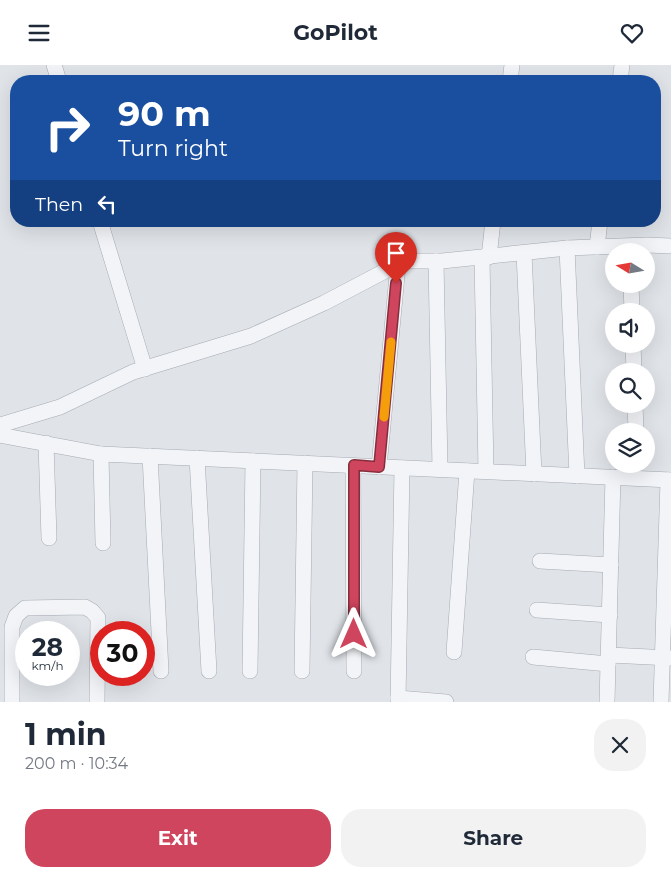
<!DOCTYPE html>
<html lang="en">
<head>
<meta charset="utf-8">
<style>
  body { margin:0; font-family:Montserrat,sans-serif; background:#f2f2f3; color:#1f2937; height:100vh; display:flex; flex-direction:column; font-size:19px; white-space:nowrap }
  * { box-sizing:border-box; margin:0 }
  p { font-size:16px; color:#747a83 }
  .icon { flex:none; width:28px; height:28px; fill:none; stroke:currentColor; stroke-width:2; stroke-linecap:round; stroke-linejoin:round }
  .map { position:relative; height:637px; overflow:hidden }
  .details { display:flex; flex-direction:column; background:#fff; flex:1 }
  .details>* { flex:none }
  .banner { position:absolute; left:10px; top:10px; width:651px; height:152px; border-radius:20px; box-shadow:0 5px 20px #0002; background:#1a4fa0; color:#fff; overflow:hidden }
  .needle { width:32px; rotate:281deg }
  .controls { position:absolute; left:605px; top:178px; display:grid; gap:10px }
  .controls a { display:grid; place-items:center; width:50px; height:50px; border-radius:50%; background:#fff; box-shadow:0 5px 20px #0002; font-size:25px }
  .speed { position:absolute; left:15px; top:556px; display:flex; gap:10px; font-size:25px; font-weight:700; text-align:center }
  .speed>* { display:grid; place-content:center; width:65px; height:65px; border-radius:50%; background:#fff; box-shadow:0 5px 20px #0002; line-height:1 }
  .speed small { font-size:12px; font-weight:400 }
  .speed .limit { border:8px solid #d22; background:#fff; color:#111 }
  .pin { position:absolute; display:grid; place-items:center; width:42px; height:42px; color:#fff; margin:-51px -21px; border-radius:50% 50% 50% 0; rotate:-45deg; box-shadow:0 0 5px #0007 }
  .pin .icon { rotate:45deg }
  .me { position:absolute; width:55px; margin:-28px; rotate:0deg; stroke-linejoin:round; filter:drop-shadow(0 0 4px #0008) }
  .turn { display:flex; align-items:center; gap:18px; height:105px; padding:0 25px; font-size:22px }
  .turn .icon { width:65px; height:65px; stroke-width:2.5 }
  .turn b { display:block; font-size:35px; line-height:42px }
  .then { display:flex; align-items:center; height:48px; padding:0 25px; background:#0003; gap:10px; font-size:19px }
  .round { display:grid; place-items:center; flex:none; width:52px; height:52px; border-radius:20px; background:#f2f2f3 }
  .summary { display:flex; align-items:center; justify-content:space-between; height:85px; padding:0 25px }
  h1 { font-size:30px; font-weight:700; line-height:38px }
  .action { display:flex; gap:10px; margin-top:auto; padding:10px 25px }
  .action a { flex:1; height:58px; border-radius:20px; background:#ce455d; color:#fff; font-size:20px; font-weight:700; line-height:58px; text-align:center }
  .action a+a { background:#f2f2f3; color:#1f2937 }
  header { display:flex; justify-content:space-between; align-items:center; height:65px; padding:0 25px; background:#fff; font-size:22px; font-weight:700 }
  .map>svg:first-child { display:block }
</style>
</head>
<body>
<header><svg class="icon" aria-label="menu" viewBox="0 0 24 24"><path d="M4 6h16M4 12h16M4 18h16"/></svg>GoPilot<svg class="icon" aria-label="heart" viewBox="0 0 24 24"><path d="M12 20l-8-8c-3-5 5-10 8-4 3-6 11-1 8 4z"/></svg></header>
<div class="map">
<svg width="671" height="637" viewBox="0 0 671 637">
  <rect width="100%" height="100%" fill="#e0e4e9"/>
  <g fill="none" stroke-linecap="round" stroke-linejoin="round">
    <defs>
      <g id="minor">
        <polyline points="54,0 59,16"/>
        <polyline points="510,16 512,0"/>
        <polyline points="620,16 622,0"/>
        <polyline points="100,156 145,304"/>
        <polyline points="597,182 600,156"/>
        <polyline points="567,183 577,411"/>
        <polyline points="524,188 534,409"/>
        <polyline points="489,192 493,156"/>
        <polyline points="482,193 486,406"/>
        <polyline points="436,196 440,404"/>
        <polyline points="631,219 632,246"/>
        <polyline points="633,279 634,306"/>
        <polyline points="635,339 636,366"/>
        <polyline points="0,360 60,342 133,307 251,271 324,238 404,196 442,196 567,183 647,180 671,181"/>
        <polyline points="0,370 101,389 671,415"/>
        <polyline points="46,378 49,473"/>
        <polyline points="101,389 103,478"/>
        <polyline points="150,391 161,606"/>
        <polyline points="197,393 209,606"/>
        <polyline points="353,401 354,606"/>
        <polyline points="379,402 398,200"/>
        <polyline points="540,496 611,500"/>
        <polyline points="537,545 610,550"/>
        <polyline points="454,587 467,406"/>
        <polyline points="609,590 671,593"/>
        <polyline points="533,592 608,599"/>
        <polyline points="250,606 253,396"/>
        <polyline points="302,606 305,398"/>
        <polyline points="398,633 446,637"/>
        <polyline points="12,637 12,562 16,551 25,543 85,542 92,546 98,553 97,637"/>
        <polyline points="398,637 402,403"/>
        <polyline points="607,637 613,412"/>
        <polyline points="661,637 668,415"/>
      </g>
    </defs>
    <use href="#minor" stroke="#a5abb3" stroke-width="16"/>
    <use href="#minor" stroke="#f3f4f7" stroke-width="15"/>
  </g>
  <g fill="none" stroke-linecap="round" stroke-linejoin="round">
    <defs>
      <polyline id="route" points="354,569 354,400 379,402 396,218"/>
    </defs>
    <use href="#route" stroke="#862d3c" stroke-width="12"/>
    <use href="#route" stroke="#ce455d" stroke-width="9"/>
    <polyline stroke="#f59e0b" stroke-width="9" points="384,352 391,277"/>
  </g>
</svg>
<div class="controls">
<a><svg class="needle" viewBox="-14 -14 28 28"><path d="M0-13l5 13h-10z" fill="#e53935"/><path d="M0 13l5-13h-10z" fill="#747a83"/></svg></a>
<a><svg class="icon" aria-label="sound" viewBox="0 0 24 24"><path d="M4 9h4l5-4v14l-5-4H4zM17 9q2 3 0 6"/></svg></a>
<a><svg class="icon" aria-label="search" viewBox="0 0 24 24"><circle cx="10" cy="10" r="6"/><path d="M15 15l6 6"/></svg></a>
<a><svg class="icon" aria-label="layers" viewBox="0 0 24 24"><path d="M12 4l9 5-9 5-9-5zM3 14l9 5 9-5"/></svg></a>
</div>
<div class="speed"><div>28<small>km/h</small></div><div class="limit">30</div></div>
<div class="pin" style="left:396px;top:218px;background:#d93025"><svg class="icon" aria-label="arrive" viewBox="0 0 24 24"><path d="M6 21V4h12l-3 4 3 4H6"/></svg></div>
<svg class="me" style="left:354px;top:569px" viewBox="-20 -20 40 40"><path d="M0-17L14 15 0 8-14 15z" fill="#ce455d" stroke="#fff" stroke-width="4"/></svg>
<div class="banner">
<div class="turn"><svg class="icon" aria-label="right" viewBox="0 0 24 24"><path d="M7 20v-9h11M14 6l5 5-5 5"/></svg><div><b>90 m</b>Turn right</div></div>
<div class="then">Then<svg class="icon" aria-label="left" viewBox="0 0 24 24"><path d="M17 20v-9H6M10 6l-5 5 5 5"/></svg></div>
</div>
</div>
<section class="details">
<div class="summary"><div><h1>1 min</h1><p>200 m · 10:34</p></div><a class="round"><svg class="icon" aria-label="close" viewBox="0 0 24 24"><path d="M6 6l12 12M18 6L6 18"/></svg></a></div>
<div class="action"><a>Exit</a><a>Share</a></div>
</section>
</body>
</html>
